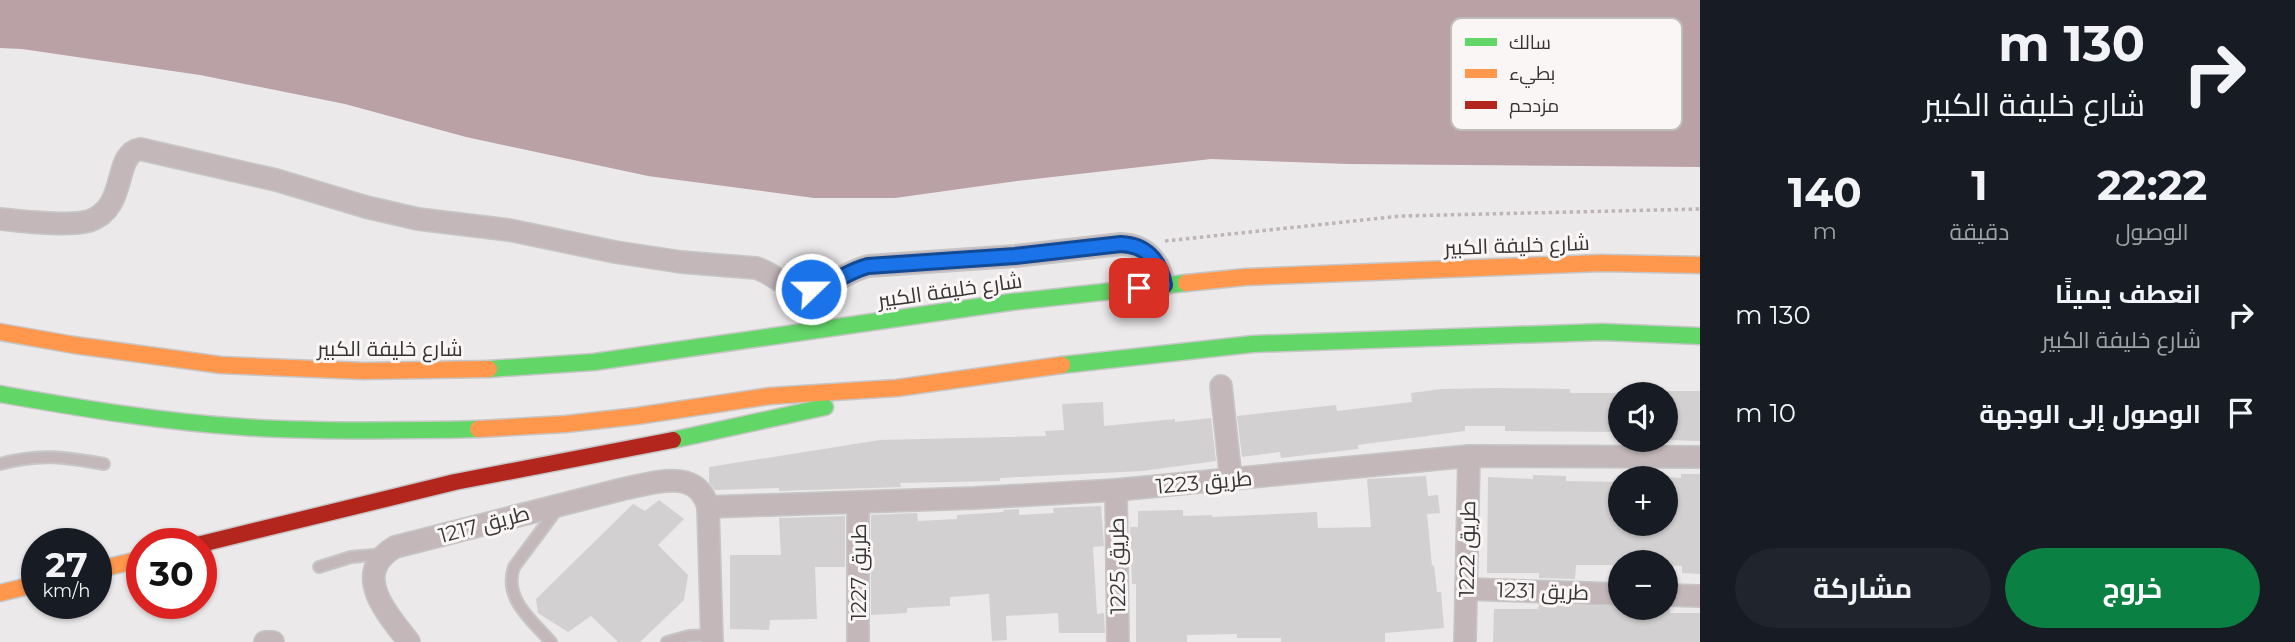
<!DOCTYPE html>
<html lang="ar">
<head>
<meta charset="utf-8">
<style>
  body { margin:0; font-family:Montserrat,Cairo,sans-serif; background:#20242c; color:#f1f3f6; direction:rtl; height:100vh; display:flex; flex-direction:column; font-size:26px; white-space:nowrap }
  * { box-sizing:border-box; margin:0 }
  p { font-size:23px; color:#9ea1a6 }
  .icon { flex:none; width:38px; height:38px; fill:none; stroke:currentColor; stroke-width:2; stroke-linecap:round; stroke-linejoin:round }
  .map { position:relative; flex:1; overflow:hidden; direction:ltr }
  .drawer { display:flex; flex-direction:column; background:#171b24; width:595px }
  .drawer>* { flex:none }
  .hud { background:#171b24; color:#f1f3f6; overflow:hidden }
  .controls { position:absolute; left:1608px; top:382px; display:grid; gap:14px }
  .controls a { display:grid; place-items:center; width:70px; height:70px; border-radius:50%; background:#171b24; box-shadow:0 2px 5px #0004; font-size:35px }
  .speed { position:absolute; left:21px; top:528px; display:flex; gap:14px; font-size:35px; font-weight:700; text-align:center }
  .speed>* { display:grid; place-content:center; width:91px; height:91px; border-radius:50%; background:#171b24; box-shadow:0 2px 5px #0004; line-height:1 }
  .speed small { font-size:18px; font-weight:400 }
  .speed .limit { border:10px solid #d22; background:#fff; color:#111 }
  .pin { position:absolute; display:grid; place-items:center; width:60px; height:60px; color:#fff; margin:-30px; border-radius:14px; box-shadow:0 4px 10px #0006 }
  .me { position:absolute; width:77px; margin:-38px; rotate:68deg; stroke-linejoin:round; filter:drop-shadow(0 0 5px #0008) }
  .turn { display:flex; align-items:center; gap:24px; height:147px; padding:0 35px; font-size:32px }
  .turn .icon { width:91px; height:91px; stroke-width:2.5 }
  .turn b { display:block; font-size:49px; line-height:60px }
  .eta { display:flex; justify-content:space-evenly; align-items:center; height:119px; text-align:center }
  .eta b { font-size:42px; font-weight:700; line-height:49px }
  .primary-button { display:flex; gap:14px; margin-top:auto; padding:14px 35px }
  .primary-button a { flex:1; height:80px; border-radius:42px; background:#0b8043; color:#fff; font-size:28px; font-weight:700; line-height:80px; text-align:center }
  .primary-button a+a { background:#20242c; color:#f1f3f6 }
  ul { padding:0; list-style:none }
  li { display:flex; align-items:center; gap:21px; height:98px; padding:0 35px }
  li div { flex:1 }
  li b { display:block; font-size:26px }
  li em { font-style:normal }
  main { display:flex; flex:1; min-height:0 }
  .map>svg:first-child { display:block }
</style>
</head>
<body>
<main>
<section class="drawer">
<div class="hud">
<div class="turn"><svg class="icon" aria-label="right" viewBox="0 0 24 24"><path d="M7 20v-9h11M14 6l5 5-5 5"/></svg><div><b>130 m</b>شارع خليفة الكبير</div></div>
</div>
<div class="eta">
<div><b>22:22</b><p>الوصول</p></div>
<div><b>1</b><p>دقيقة</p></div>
<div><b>140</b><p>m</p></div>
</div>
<ul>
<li><svg class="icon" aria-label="right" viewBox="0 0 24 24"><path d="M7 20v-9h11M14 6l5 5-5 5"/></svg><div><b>انعطف يمينًا</b><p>شارع خليفة الكبير</p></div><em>130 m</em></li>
<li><svg class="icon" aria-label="arrive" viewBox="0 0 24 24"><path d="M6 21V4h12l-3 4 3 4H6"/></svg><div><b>الوصول إلى الوجهة</b></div><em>10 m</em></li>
</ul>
<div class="primary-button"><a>خروج</a><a>مشاركة</a></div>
</section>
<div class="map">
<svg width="1700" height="642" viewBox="0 0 1700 642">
  <rect width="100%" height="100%" fill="#ece9ea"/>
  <polygon fill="#b9a1a6" points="0,0 1700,0 1700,167 1349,164 1211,159 1017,181 895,198 814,198 648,176 466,137 345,104 200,75 22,49 0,48"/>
  <g fill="#d2d0d0">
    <polygon points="1498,388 1570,389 1570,393 1620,393 1620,432 1505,431 1505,426 1465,426 1465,431 1358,445 1358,449 1281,458 1280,452 1242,457 1237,416 1336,405 1337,411 1412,402 1411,393 1442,389"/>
    <polygon points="1666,391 1700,391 1700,441 1666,440"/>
    <polygon points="1103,402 1104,426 1175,419 1175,422 1211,418 1216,461 1142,471 1000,478 1000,481 900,483 901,487 779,491 779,488 715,490 709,483 709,467 880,440 1046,436 1045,431 1064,430 1062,404"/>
    <polygon points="1681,474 1700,474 1700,574 1682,573 1682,566 1666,565 1666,562 1620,562 1620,565 1576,565 1575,579 1539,578 1539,573 1487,573 1488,477 1533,479 1533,475 1566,476 1566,481 1620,482 1620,527 1666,527 1666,477 1681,478"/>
    <polygon points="1426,476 1428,496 1438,495 1440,513 1427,514 1432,566 1434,565 1437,592 1441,592 1444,628 1385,633 1385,642 1281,642 1281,638 1237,638 1237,634 1187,635 1187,642 1136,642 1136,584 1132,584 1130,527 1138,527 1138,511 1183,510 1183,516 1212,515 1212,517 1317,512 1318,528 1371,527 1367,479"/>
    <polygon points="659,500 684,519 658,545 688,575 684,600 640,642 618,642 591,616 568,632 538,613 536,599 633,504 645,511"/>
    <polygon points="1101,506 1104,546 1093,547 1097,614 1104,613 1105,633 1059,633 1058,613 1006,616 1007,640 992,641 989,594 950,597 950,606 907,608 907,613 871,615 871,515 917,513 918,521 957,519 957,515 1004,512 1003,510 1019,509 1019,515 1054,513 1053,508"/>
    <polygon points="845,516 845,567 815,567 817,619 770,620 769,630 730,629 730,555 781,555 779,518"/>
    <polygon points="1539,604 1662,607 1670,608 1670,613 1700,613 1700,642 1493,642 1494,609 1538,609"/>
  </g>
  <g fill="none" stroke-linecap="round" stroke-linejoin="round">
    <defs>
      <g id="lane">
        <path d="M0,464C39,453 65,457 104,464"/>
        <polyline points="319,567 351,557 384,554"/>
        <path d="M551,642C532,620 503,599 514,567L558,508"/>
        <polyline points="667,642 689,636 712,635"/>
      </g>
      <g id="street">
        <path d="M0,219C23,221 68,227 89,221C129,208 112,154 140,149L276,180L366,207L418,219L509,230L615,252L681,262L756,268C769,272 778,281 790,286C820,298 841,273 868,266L1015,256L1121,244C1146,245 1160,261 1164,285"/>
        <polyline points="1221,386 1231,480"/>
        <polyline points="1116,490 1118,642"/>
        <polyline points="858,503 858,642"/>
        <polyline points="708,507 975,498 1116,490 1469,456 1700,457"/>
        <polyline points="1466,589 1620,594"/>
        <polyline points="1666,595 1700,596"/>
        <polyline points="265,642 273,642"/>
        <path d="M409,642C387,613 350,574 395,547L623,489C654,483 697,467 708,507L712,642"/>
        <polyline points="1465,642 1469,456"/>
      </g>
      <g id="fast">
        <polyline points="1062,365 1253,344 1602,332 1700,336"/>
        <polyline points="489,369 594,362 1011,302 1186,283"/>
        <path d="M0,394C81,408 161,422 243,427C322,432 400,431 478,429"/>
        <polyline points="673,440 825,407"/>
      </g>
      <g id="slow">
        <polyline points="1186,283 1246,277 1601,263 1700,265"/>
        <polyline points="0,332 74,345 221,365 364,371 489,369"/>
        <polyline points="478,429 566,424 637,416 770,396 897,388 1062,365"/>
        <polyline points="96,570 142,559"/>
        <polyline points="0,593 37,584"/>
      </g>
      <polyline id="jam" points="201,544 455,482 673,440"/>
    </defs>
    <use href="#lane" stroke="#c7c6c6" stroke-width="14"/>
    <use href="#street" stroke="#c7c6c6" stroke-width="24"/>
    <use href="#fast" stroke="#c7c6c6" stroke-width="19"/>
    <use href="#slow" stroke="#c7c6c6" stroke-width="19"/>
    <use href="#jam" stroke="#c7c6c6" stroke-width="19"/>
    <polyline stroke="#bcb4b6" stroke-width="3.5" stroke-dasharray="3.5 3.5" stroke-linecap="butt" points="1165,241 1401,216 1700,209"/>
    <use href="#lane" stroke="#c3b7ba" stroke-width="10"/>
    <use href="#street" stroke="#c3b7ba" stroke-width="21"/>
    <use href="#fast" stroke="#63d668" stroke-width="16"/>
    <use href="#slow" stroke="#ff974d" stroke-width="16"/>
    <use href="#jam" stroke="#b3261e" stroke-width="16"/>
  </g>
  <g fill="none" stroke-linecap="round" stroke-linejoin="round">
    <defs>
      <path id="route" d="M811,289C832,286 847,271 868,266L1015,256L1121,244C1146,245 1160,261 1164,285L1139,288"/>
    </defs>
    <use href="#route" stroke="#114b97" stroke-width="18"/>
    <use href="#route" stroke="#1a73e8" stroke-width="12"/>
  </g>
  <g text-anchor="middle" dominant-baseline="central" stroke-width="6" stroke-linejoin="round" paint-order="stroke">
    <g font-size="21" fill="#363435" stroke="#faf6f6">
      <text transform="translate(1517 245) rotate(-2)">شارع خليفة الكبير</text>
      <text transform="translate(950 290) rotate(-8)">شارع خليفة الكبير</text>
      <text x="390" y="348">شارع خليفة الكبير</text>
      <text transform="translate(1204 482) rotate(-5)">طريق 1223</text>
      <text transform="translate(484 524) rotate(-15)">طريق 1217</text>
      <text transform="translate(1467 549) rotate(-89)">طريق 1222</text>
      <text transform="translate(1117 566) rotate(-91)">طريق 1225</text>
      <text transform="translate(858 572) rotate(-90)">طريق 1227</text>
      <text transform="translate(1543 591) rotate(2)">طريق 1231</text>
    </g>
  </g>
  <rect x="1451" y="18" width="231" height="112" rx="10" fill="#faf6f6" stroke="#bfbcbc" stroke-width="2"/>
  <rect x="1465" y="38" width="32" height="8" fill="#63d668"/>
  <rect x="1465" y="69" width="32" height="9" fill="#ff974d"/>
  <rect x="1465" y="101" width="32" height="8" fill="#b3261e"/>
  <g font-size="19" fill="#363435">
    <text x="1509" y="49">سالك</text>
    <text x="1509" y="80">بطيء</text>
    <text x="1509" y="112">مزدحم</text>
  </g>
</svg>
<div class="controls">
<a><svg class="icon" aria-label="sound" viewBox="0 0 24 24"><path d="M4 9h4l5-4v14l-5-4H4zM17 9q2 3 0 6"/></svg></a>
<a>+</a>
<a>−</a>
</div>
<div class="speed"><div>27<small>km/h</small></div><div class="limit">30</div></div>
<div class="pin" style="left:1139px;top:288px;background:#d93025"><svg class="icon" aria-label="arrive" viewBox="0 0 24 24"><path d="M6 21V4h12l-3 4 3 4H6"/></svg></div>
<svg class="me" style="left:811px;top:289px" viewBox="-20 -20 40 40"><circle r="17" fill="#1a73e8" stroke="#fff" stroke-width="3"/><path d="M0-11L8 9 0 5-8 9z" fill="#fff"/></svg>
</div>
</main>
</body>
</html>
